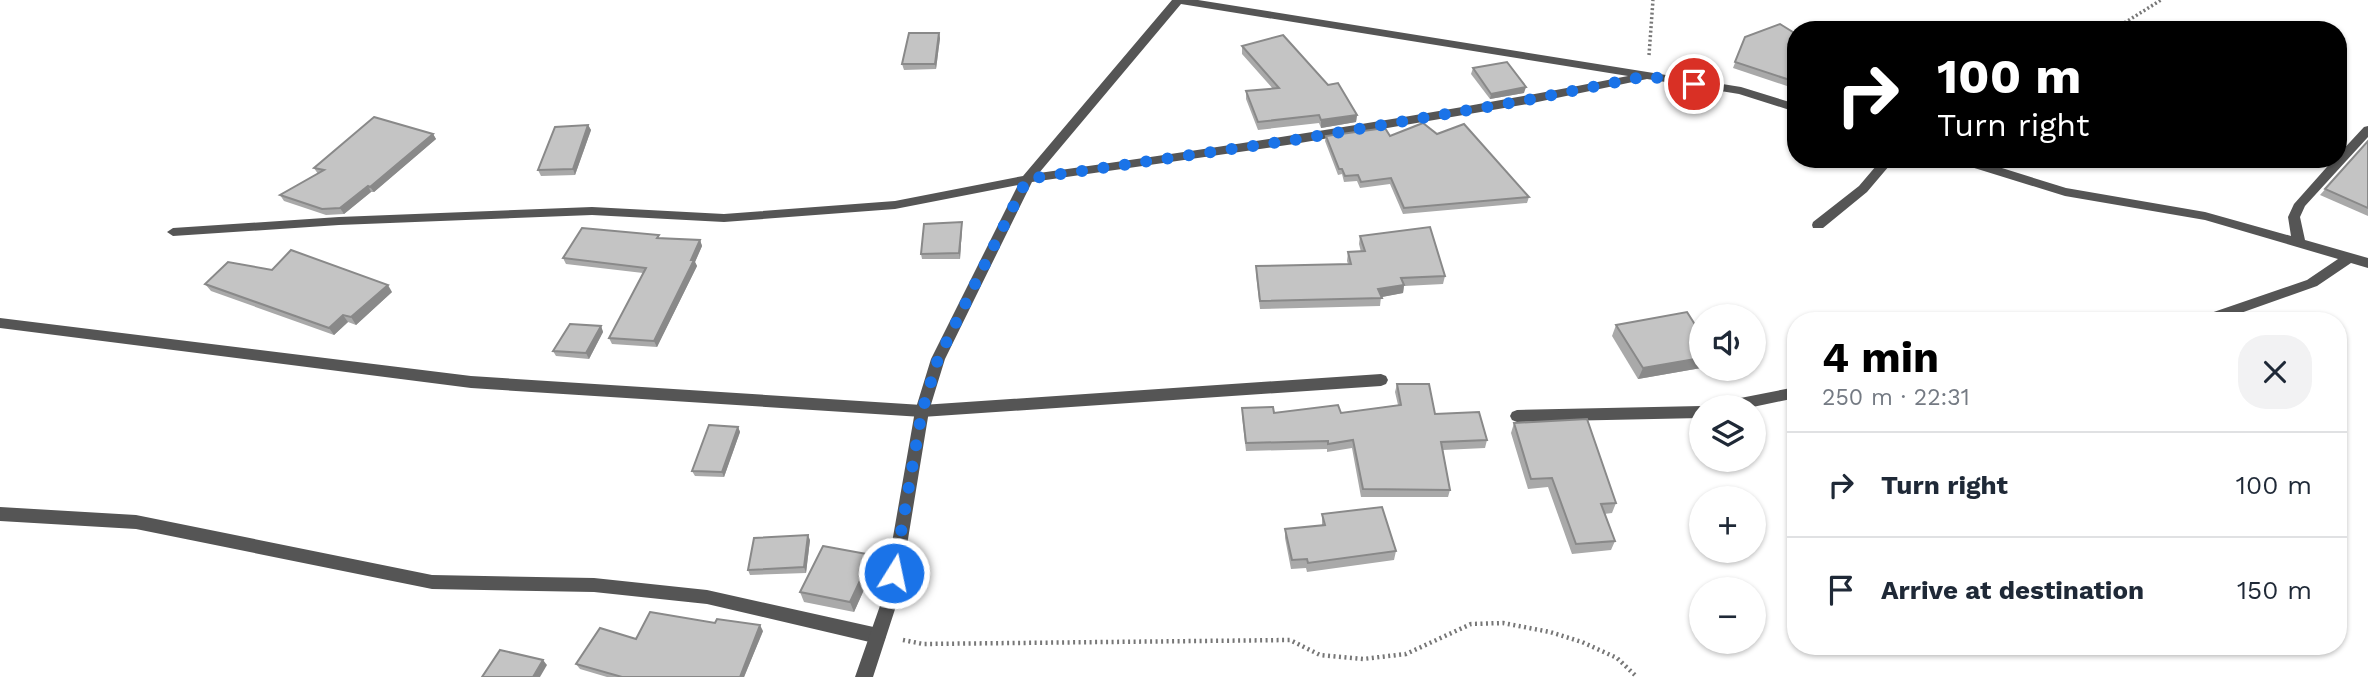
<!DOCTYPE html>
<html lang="en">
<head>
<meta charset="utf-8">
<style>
  body { margin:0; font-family:"Work Sans",sans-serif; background:#f2f2f3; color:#1f2937; height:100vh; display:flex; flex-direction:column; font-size:26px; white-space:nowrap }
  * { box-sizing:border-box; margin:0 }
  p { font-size:23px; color:#747a83 }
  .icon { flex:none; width:38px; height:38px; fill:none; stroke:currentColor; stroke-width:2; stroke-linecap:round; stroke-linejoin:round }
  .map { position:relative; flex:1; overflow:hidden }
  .drawer { position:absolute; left:1787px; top:312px; width:560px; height:343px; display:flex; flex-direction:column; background:#fff; border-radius:28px; box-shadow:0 2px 5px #0004 }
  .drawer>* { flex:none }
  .top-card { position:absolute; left:1787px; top:21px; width:560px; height:147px; border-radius:28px; box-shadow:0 2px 5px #0004; background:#000; color:#fff; overflow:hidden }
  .fabs { position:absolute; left:1689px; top:304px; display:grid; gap:14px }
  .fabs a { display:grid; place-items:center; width:77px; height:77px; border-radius:50%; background:#fff; box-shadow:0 2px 5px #0004; font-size:35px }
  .pin { position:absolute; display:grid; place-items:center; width:60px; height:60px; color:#fff; margin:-30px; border:4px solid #fff; border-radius:50%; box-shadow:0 2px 7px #0007 }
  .me { position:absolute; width:77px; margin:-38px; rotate:10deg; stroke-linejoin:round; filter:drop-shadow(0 0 5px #0008) }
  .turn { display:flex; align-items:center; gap:24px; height:147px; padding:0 35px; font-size:32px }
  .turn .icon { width:91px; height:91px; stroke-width:2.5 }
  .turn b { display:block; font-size:49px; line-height:60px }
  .round { display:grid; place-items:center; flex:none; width:74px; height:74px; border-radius:28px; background:#f2f2f3 }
  .summary { display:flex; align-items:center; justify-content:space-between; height:119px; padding:0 35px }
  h1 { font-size:42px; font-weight:700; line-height:52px; color:#000 }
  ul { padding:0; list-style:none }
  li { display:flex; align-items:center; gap:21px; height:105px; padding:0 35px; border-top:2px solid #e0e1e3 }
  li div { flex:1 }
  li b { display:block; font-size:26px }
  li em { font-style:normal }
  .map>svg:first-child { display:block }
</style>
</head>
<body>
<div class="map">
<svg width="2368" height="677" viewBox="0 0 2368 677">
  <rect width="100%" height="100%" fill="#fff"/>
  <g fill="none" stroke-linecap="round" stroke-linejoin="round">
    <g stroke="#777" stroke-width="3.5" stroke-dasharray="2 2.5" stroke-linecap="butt">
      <polyline points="2113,30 2161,0"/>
      <polyline points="1649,55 1653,0"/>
    </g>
    <polyline stroke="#777" stroke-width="4.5" stroke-dasharray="2 3.5" stroke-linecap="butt" points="903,640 923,644 1290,640 1320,655 1363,659 1406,654 1471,624 1503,623 1550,632 1582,642 1617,658 1637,677"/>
    <g fill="#555" fill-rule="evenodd">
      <polygon points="1882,159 1895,159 1867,192 1823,228 1813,228 1812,225 1813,222 1859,186"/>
      <polygon points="0,318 471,376 922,405 1381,374 1386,376 1388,380 1386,384 1381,386 922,417 471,388 0,328"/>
      <polygon points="0,507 136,515 432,575 594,578 707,590 878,628 884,631 886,636 884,641 878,644 707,604 594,592 432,589 136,529 0,521"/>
    </g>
    <g fill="#555" fill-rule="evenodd">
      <path d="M1172,0H1198L1741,87L1796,104V112L1739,94L1647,79L1528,104L1294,144L1032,182L945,359L929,411L898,600L873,677H855L882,600L915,411L931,359L1018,185L895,209L724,222L592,215L339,225L173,236L167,232L173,228L339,217L592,207L724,214L895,201L1023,176ZM1181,4L1628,76C1433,115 1236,145 1039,173Z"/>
      <polygon points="2368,126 2368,137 2305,206 2300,217 2305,240 2368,258 2368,268 2351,263 2317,286 2221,320 2200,320 2202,316 2307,280 2338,259 2205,220 2065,196 1955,162 1953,159 1973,159 2066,188 2205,212 2291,236 2288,217 2294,204 2334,159 2338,159 2338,155 2364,127"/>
      <polygon points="1796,387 1796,398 1748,408 1713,408 1715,404 1720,402"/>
      <polygon points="1701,406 1706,408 1701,408 1701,418 1517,422 1512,420 1510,416 1512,412 1517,410"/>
    </g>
  </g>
  <g fill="#a9a9a9">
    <polygon points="1796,34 1796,89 1733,68 1745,37"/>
    <polygon points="940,38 936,69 904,70 902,64"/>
    <polygon points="1242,46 1328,85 1357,115 1356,122 1321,128 1319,123 1258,130 1246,99 1246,91 1273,89 1242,54"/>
    <polygon points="1473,68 1524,93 1490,99 1471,74"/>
    <polygon points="588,125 591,130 575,175 541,176 538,170"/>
    <polygon points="433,134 436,139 374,192 371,192 344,214 326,215 284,201 280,195 318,174 314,168"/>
    <polygon points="1437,134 1529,197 1527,203 1403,214 1390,184 1360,188 1357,181 1344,182 1342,174 1338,175 1325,141 1326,136 1390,136"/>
    <polygon points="2368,141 2368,216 2320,195"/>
    <polygon points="962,228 960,259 922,259 921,254"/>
    <polygon points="1360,236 1445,276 1443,284 1404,286 1403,293 1381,297 1380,306 1260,309 1256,274 1256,266 1348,264 1347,261 1348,252 1361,252 1359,244"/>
    <polygon points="660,238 700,240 702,246 695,262 697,266 657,347 612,344 609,338 643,273 566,264 563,258"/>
    <polygon points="205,284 392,292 356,325 348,322 334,335 211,291"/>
    <polygon points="1616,325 1701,334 1701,368 1638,379 1612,336"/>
    <polygon points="601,326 603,332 589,359 556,356 553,351"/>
    <polygon points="1397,384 1435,414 1487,440 1485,448 1443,450 1450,490 1448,497 1361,497 1352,448 1327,452 1327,449 1246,451 1242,416 1242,408 1274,413 1341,413 1398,405 1395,392"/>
    <polygon points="1514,423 1616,503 1612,513 1604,514 1615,541 1611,550 1572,554 1548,487 1528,489 1511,433"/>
    <polygon points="738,427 740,432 724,477 695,476 692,471"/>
    <polygon points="1322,514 1396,551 1394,560 1307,572 1306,568 1291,569 1285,538 1285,529 1322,525"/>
    <polygon points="810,540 806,573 750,575 748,570"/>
    <polygon points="872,555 875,565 854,612 804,602 800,592"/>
    <polygon points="763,631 744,677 607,677 580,669 576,664 636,639"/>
  </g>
  <g fill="#898989">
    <polygon points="939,33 940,38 936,69 935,64"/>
    <polygon points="1526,87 1524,93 1490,99 1491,94"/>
    <polygon points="1357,115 1356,122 1321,128 1321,120"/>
    <polygon points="588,125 591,130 575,175 573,169"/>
    <polygon points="433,134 436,139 374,192 370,187"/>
    <polygon points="368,186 371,192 344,214 340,208"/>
    <polygon points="962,222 962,228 960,259 959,253"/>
    <polygon points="700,240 702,246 695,262 697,266 657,347 654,341"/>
    <polygon points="388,285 392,292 356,325 351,317"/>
    <polygon points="1404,285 1403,293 1377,298 1378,289"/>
    <polygon points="343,315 348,322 334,335 329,328"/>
    <polygon points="601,326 603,332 589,359 586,353"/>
    <polygon points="1701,358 1701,368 1638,379 1643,368"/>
    <polygon points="738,427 740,432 724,477 722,472"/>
    <polygon points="808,535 810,540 806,573 804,567"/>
    <polygon points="872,555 875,565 854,612 850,602"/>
    <polygon points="760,625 763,631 744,677 740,677"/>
    <polygon points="543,660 547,665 540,677 533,677"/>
  </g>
  <g fill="#c4c4c4" stroke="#898989" stroke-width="2">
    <polygon points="1780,24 1796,34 1796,82 1735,62 1745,37"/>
    <polygon points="909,33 939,33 935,64 902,64"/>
    <polygon points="1283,35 1328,85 1338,83 1357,115 1321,120 1319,115 1258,122 1246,91 1279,88 1242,46"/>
    <polygon points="1507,62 1526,87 1491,94 1473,68"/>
    <polygon points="374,117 433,134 370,187 368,186 340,208 322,209 280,195 324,170 314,168"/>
    <polygon points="1423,123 1437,134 1464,124 1529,197 1404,208 1391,178 1361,182 1358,175 1345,176 1342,169 1339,169 1326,136 1385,128 1390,136"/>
    <polygon points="588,125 573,169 538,170 555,127"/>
    <polygon points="2368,141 2368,208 2325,189"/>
    <polygon points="962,222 959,253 921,254 924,224"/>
    <polygon points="1430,227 1445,276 1401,278 1404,285 1378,289 1382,298 1260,301 1256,266 1351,264 1348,252 1365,251 1360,236"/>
    <polygon points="582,228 659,235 657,238 700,240 691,260 694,260 654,341 609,338 646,268 563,258"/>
    <polygon points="291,250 388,285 351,317 343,315 329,328 205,284 228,262 272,270"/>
    <polygon points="1687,312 1701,334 1701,358 1643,368 1616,325"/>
    <polygon points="570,324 601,326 586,353 553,351"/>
    <polygon points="1397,384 1429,384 1435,414 1479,412 1487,440 1441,442 1450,490 1363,489 1353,440 1328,444 1328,441 1246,443 1242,408 1273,407 1274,413 1338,405 1341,413 1401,405"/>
    <polygon points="1587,419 1616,503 1601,504 1615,541 1576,544 1552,478 1531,479 1514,423"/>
    <polygon points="709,425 738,427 722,472 692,471"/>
    <polygon points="1382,507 1396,551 1308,563 1307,559 1292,560 1285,529 1325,525 1322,514"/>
    <polygon points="808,535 804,567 748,570 754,538"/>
    <polygon points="823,546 872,555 850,602 800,592"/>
    <polygon points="650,612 715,623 717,619 760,625 740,677 622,677 576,664 600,628 636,639"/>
    <polygon points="500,650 543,660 533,677 482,677"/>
  </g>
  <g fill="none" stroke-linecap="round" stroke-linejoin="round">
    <polyline stroke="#1a73e8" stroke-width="12" stroke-dasharray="0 21.6" points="894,573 922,411 938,359 1027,179 1294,140 1528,100 1647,76 1694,84"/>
  </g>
</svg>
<div class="fabs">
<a><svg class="icon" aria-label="sound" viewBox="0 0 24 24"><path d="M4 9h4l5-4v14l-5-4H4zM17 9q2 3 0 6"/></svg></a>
<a><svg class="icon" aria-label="layers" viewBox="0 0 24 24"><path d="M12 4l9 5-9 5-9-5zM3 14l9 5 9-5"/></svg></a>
<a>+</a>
<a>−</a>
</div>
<div class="pin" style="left:1694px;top:84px;background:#d93025"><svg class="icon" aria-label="arrive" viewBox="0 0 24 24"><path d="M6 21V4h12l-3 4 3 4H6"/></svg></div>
<svg class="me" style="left:894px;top:573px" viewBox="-20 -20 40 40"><circle r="17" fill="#1a73e8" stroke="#fff" stroke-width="3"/><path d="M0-11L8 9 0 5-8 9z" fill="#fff"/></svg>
<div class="top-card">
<div class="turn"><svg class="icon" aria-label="right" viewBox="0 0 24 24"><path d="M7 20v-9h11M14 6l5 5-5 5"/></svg><div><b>100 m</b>Turn right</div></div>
</div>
<section class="drawer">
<div class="summary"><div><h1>4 min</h1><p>250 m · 22:31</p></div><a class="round"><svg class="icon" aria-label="close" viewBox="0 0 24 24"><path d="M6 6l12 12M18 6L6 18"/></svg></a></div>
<ul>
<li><svg class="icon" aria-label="right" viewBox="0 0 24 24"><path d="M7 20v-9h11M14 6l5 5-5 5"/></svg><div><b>Turn right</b></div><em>100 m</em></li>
<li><svg class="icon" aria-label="arrive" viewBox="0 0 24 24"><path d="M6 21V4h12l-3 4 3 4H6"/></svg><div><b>Arrive at destination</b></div><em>150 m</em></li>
</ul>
</section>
</div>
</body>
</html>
